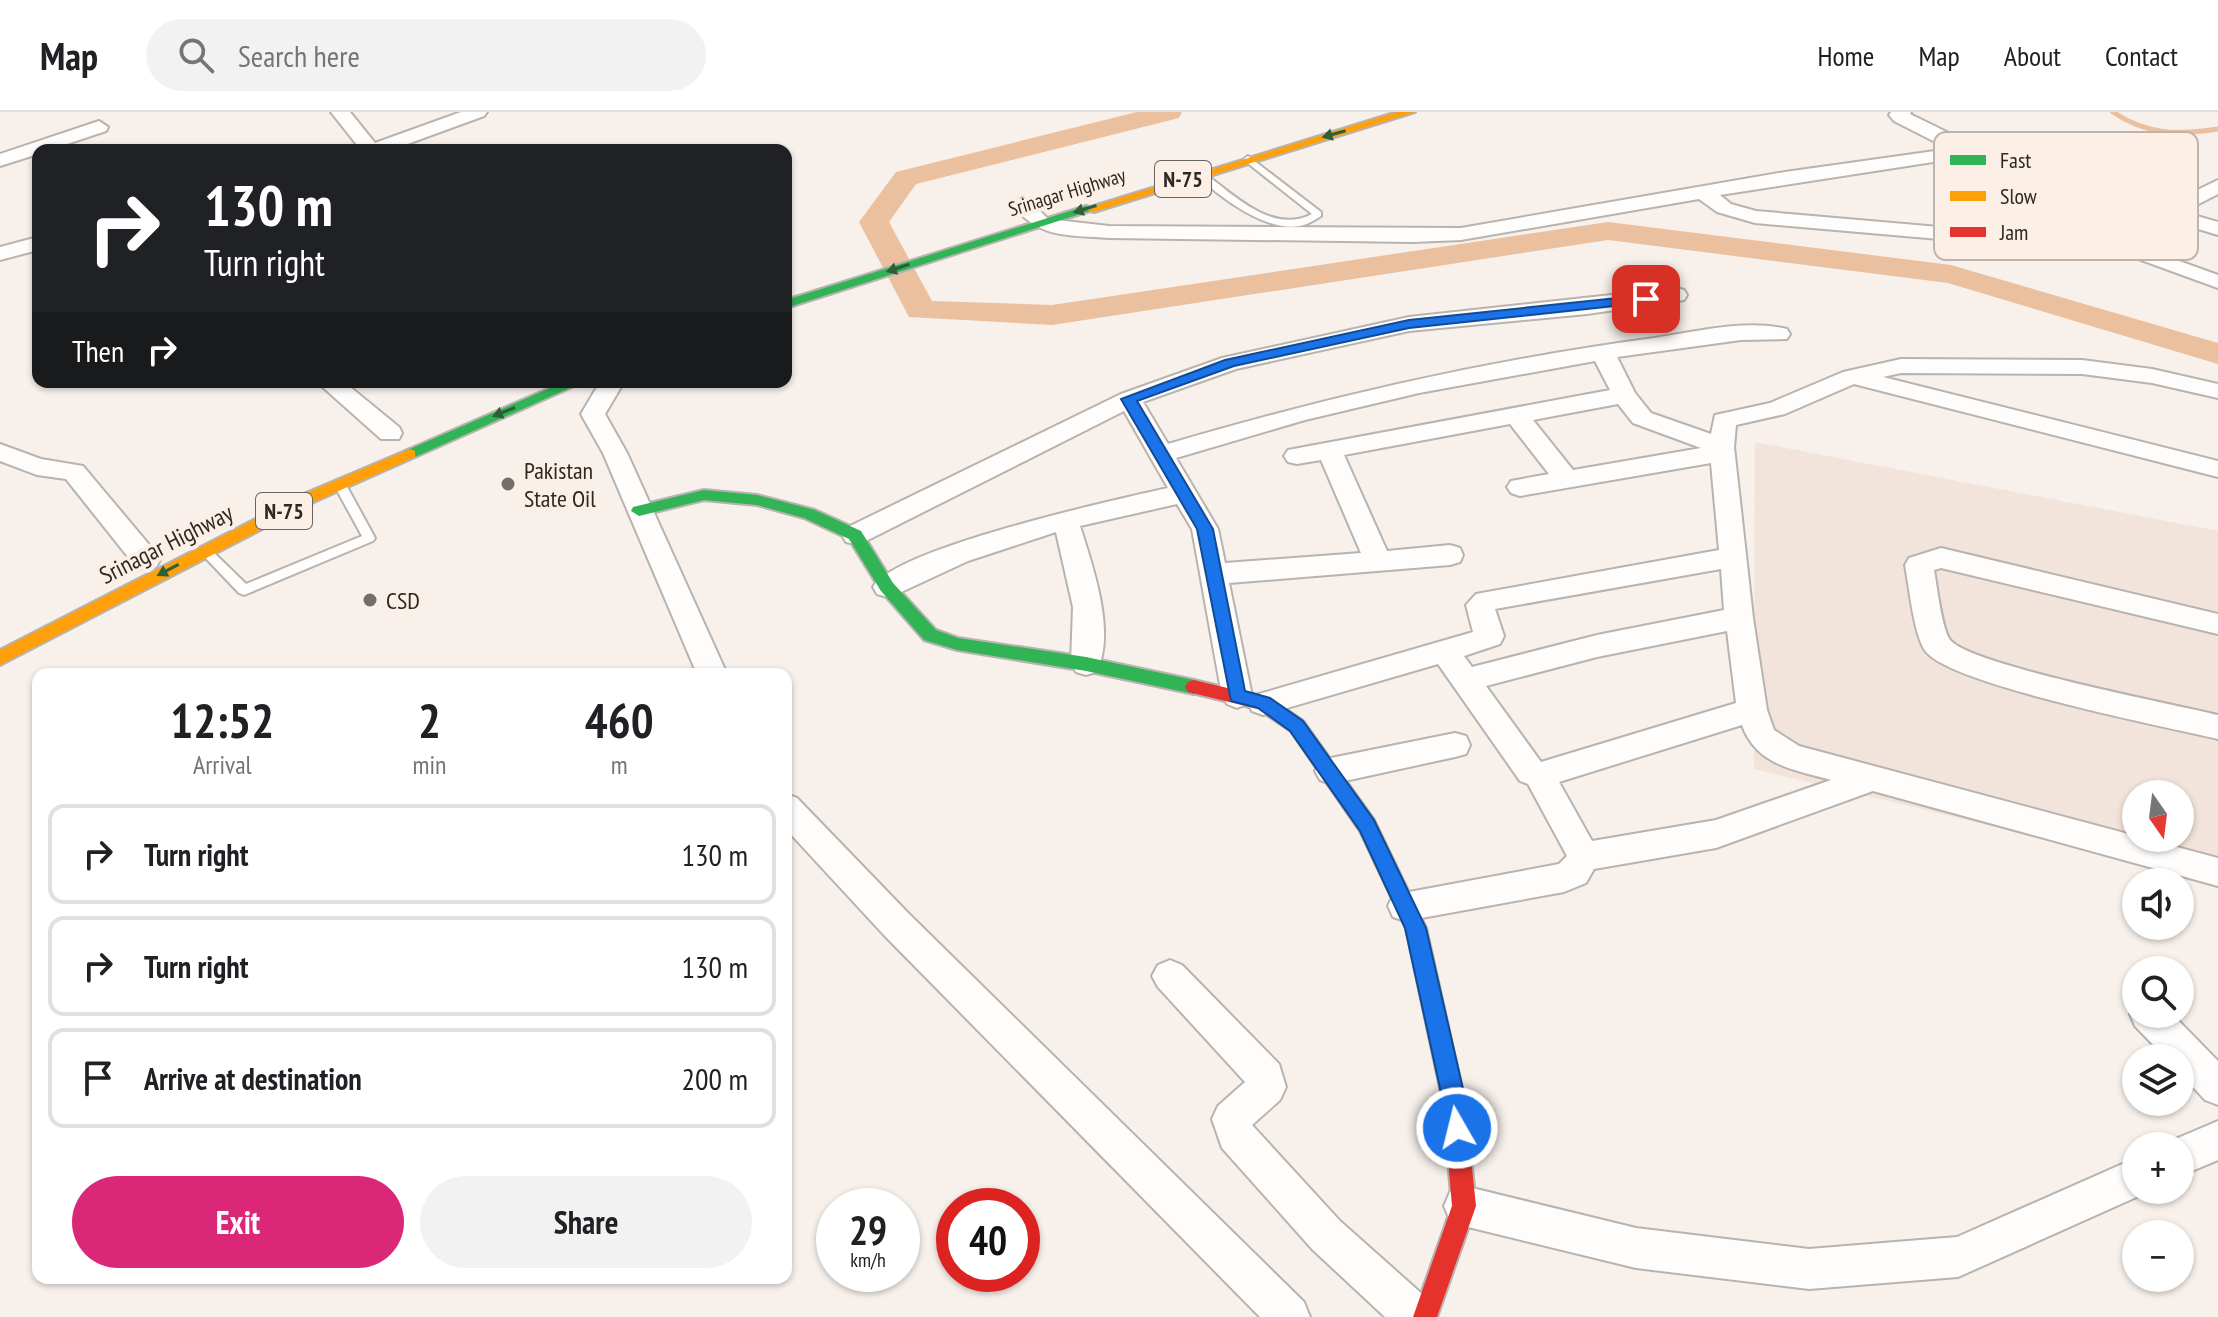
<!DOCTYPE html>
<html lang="en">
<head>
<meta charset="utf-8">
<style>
  body { margin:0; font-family:"PT Sans Narrow",sans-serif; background:#f2f2f2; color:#202124; height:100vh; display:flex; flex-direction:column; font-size:30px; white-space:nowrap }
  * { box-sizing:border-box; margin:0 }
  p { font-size:26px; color:#757577 }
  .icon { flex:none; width:44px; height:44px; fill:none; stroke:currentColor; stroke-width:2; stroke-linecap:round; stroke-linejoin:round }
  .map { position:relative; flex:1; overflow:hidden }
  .panel { position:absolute; left:32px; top:556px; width:760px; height:616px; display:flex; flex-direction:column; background:#fff; border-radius:16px; box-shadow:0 2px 6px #0004 }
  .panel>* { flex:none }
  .hud { position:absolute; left:32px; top:32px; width:760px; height:244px; border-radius:16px; box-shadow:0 2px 6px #0004; background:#202124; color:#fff; overflow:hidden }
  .needle { width:52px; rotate:166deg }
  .tools { position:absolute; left:2122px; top:668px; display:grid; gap:16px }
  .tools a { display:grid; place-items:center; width:72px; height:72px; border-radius:50%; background:#fff; box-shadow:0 2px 6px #0004; font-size:40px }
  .speed { position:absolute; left:816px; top:1076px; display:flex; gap:16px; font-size:40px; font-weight:700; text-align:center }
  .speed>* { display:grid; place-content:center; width:104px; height:104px; border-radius:50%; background:#fff; box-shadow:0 2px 6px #0004; line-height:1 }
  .speed small { font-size:20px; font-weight:400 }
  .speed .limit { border:12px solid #d22; background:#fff; color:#111 }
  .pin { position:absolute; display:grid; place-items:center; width:68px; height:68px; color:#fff; margin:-34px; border-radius:16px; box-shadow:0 4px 12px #0006 }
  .me { position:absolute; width:88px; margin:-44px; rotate:352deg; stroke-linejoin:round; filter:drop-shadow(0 0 6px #0008) }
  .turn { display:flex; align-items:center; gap:28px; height:168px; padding:0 40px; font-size:36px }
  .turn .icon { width:104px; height:104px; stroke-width:2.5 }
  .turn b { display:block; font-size:56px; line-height:68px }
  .then { display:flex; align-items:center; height:76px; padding:0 40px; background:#0003; gap:16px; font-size:30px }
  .eta { display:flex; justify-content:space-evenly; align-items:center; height:136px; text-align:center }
  .eta b { font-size:48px; font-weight:600; line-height:56px }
  .cta { display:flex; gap:16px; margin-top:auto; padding:16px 40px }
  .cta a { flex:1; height:92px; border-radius:48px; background:#db2777; color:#fff; font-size:32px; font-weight:600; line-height:92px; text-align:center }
  .cta a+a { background:#f2f2f2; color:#202124 }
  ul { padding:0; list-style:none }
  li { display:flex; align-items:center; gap:24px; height:100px; margin:0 16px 12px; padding:0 24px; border:4px solid #e0e0e0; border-radius:16px }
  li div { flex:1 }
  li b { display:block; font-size:30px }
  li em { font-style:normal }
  header { display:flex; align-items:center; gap:48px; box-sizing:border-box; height:112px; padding:0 40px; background:#fff; border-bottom:2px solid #e0e0e0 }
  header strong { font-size:38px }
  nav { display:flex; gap:44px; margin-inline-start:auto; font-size:28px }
  .search { width:560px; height:72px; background:#f2f2f2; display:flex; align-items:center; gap:20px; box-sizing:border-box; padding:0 28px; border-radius:44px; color:#757577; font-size:30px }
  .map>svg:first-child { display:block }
</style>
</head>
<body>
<header>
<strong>Map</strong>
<div class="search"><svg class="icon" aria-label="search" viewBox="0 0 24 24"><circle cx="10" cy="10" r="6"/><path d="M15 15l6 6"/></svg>Search here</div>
<nav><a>Home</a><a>Map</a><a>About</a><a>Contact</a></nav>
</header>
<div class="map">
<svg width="2218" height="1205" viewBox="0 0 2218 1205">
  <rect width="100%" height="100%" fill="#f7f0eb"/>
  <path fill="#f2e4da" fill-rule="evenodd" d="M1755,330L2218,419V768L1754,657ZM2136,682H2180V726H2136Z"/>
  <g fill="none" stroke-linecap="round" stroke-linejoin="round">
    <path stroke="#ebc09f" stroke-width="5" d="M2113,0C2146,23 2179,23 2218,17"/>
    <polygon fill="#ebc09f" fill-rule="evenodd" points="1137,0 1182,0 1179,6 916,72 889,110 932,189 1052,193 1608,110 1951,153 2218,231 2218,252 1948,171 1608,128 1052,213 909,205 859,110 896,60"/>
    <defs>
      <g id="lane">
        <path d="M1248,44L1321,100V104C1316,107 1310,111 1304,113C1268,123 1220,85 1195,62L1203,60C1233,82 1272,123 1312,102L1245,49L1244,47Z"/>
        <polygon points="339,367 345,371 375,426 373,429 244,483 239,481 199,439 205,435 209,436 246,472 362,424 333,371"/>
      </g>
      <g id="street">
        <polygon points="331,0 350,0 375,31 461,0 487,0 484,4 391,38 361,38"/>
        <path d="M1891,0H1911L1910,2L1961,27L1974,40L1997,44L2164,94L2218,68V82L2183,100L2218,110V123L1988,53L1946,48L1720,83L1731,92L1756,99L1985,119L2006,116L2018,107L2039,102L2057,105L2218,163V176L2053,116H2032L2019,126L1985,131L1755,111L1717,100L1699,87L1461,128L1413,130L1109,126C1069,123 1038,127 1012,92L1022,86L1029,88L1048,107L1109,114L1461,116L1785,60L1949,37L1894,9L1889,3Z"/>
        <polygon points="99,9 108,15 106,19 49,38 38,38 38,42 0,54 0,42"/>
        <polygon points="38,125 38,138 0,148 0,135"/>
        <path d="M1676,176L1684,178L1687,183L1684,188L1587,202L1409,219L1236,257L1143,290L1168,332C1327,285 1489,248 1654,226C1696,220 1745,207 1787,217L1790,222L1787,227L1741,228L1617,245L1635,281L1651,301L1711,322L1715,303L1770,291L1843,260L1901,247L2082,248L2152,257L2218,272V286L2152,271L2082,262L1901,261L1883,265L2218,349V365L1854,272L1785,302L1736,313L1734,335L1753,506L1767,598L1774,618L1799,634L2218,746V774L1873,679L1716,736L1594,757L1586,771L1564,780L1405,809L1393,805L1388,794L1393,783L1559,752L1567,744L1528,672L1520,669L1438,552L1263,603L1252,599L1248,591L1251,585L1247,592L1237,596L1227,592L1222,584L1192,417L1177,392L1080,414C1092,452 1117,522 1096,560L1086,563L1076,560L1071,552L1073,495L1056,420L968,449L897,482L887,485L877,482L873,475C896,436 1118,387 1168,376L1124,299L864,430L855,432L846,430L842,423L846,416L1121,282L1222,246L1409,205ZM1595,249L1610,278L1288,338L1284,344L1288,350L1297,352L1321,348L1361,441L1225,451L1218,417L1176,346L1305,308L1419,281ZM1618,292L1633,311L1701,336L1573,358L1533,308ZM1510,312L1549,362L1511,369L1507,375L1511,381L1520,384L1711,351L1719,438L1476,482L1466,493L1473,520L1252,584L1229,471L1450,453L1460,450L1463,443L1460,436L1450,433L1387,439L1344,343ZM1721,457L1724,498L1597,523L1472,555L1464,544L1500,532L1504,524L1495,497ZM1727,519L1736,591L1541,650L1486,574L1597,545ZM1742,613C1756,653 1794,658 1831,668L1716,708L1592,729L1559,670Z"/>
        <polygon points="317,270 344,270 399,315 402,321 399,327 381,327"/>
        <polygon points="600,270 624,270 605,302 627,341 727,562 697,562 603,341 581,302"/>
        <polygon points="0,332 41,347 83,354 156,441 160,448 156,455 146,458 136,455 66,367 37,363 0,349"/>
        <path d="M1941,436L2218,502V522L1941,456L1934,458C1937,474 1942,520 1951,529C1975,554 2173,592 2218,603V627C2163,614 1958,574 1927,541C1914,527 1909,473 1905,453L1909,446Z"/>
        <polygon points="1455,621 1466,624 1470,633 1466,642 1455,645 1331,672 1320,668 1315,659 1320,650 1331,646"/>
        <polygon points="786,682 797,686 908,801 1304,1190 1310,1205 1260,1205 884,823 786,717"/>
        <polygon points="1170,848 1182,853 1279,952 1286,975 1280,988 1252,1013 1340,1109 1431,1190 1437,1205 1385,1205 1312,1137 1222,1036 1212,1007 1218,994 1245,970 1158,875 1152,864 1158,853"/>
        <polygon points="2136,890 2136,902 2172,902 2218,949 2218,993 2205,988 2180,961 2180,946 2166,946 2135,914 2130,902"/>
        <polygon points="2218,1009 2218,1048 2180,1064 2180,1034 2165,1034 2166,1031"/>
        <polygon points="2136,1046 2136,1078 2150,1079 1958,1165 1809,1177 1636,1156 1464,1114 1450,1108 1444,1094 1450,1080 1464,1074 1636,1116 1809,1137 1957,1125"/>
      </g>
      <g id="fast">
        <polygon points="1086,94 1096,97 786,196 786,188"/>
        <polygon points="564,270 583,270 415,345 405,345 403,342 405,339"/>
        <polygon points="704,378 757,383 815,398 861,419 893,471 936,518 958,526 1086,545 1194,568 1203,575 1194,582 1086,559 957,538 924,528 881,479 849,427 804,406 757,393 704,388 639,404 631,399 633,395"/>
      </g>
      <g id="slow">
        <polygon points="1397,0 1415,0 1094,100 1084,97"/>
        <polygon points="410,337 415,339 415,345 316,389 0,553 0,538 306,381"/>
      </g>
      <polygon id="jam" points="1194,568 1269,586 1303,609 1374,708 1426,816 1465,990 1476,1094 1437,1205 1413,1205 1452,1094 1443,990 1406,816 1360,719 1291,619 1258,597 1188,580 1185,575 1188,570"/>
    </defs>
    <use href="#lane" stroke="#b8b3ae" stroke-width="4"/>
    <use href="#street" stroke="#b8b3ae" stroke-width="4"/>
    <use href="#fast" stroke="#b8b3ae" stroke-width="4"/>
    <use href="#slow" stroke="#b8b3ae" stroke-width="4"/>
    <use href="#jam" stroke="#b8b3ae" stroke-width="4"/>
    <use href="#lane" fill="#fefdfc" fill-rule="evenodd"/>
    <use href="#street" fill="#fefdfc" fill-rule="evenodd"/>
    <use href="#fast" fill="#30b455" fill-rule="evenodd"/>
    <use href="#slow" fill="#ff9f0a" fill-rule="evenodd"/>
    <use href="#jam" fill="#e5322d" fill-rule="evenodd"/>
  </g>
  <defs><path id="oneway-solid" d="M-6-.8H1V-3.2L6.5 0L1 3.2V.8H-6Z" transform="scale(2)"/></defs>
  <g fill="#2e6038">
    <use href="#oneway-solid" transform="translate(1334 22) rotate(164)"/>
    <use href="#oneway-solid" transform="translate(1085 97) rotate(163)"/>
    <use href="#oneway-solid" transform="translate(898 156) rotate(162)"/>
    <use href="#oneway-solid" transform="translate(504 300) rotate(158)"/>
    <use href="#oneway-solid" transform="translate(168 458) rotate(152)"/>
  </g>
  <polygon fill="#1a73e8" stroke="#114b97" stroke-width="2" points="1646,183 1651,184 1651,190 1409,216 1234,254 1137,289 1213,417 1245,579 1270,586 1303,609 1374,708 1426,816 1466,990 1468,1016 1465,1024 1457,1027 1448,1024 1443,990 1405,816 1360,719 1290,619 1258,596 1231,589 1197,417 1121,287 1225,248 1409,208"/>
  <g fill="#736e6a" stroke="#fcefe6" stroke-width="3">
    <circle cx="508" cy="372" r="8"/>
    <circle cx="370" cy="488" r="8"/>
  </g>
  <g text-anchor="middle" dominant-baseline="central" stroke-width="8" stroke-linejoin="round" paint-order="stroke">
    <g font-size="20" fill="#2c2824" stroke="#fcefe6">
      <text transform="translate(1067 80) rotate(-17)">Srinagar Highway</text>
    </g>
    <g fill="#fcefe6" stroke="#6a645e" stroke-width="2">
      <rect x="1155" y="49" width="56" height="36" rx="6"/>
      <rect x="256" y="381" width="56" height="36" rx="6"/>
    </g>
    <g font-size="22" font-weight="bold" fill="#2c2824">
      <text x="1183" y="67">N-75</text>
      <text x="284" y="399">N-75</text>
    </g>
    <g font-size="24" fill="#2c2824" stroke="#fcefe6" text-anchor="start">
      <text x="524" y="358">Pakistan<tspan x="524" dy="28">State Oil</tspan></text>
      <text x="386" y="488">CSD</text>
    </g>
    <g font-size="24" fill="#2c2824" stroke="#fcefe6">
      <text transform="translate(166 432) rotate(-27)">Srinagar Highway</text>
    </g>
  </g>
  <rect x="1934" y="20" width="264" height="128" rx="12" fill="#fcefe6" stroke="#beb3ac" stroke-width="2"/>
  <rect x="1950" y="43" width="36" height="10" fill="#30b455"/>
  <rect x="1950" y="79" width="36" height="10" fill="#ff9f0a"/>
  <rect x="1950" y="115" width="36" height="10" fill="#e5322d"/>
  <g font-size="22" fill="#2c2824">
    <text x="2000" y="56">Fast</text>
    <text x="2000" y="92">Slow</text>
    <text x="2000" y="128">Jam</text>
  </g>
</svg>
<div class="tools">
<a><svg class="needle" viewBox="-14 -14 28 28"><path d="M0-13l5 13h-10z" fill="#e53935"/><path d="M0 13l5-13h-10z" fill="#757577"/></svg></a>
<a><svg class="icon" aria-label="sound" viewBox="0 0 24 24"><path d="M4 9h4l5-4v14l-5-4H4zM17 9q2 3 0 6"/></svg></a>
<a><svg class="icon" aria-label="search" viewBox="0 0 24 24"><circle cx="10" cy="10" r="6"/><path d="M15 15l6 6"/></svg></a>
<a><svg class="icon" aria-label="layers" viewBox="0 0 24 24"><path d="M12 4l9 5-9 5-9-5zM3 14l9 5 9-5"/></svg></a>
<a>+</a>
<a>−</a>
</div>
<div class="speed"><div>29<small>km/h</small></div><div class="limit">40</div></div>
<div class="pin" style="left:1646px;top:187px;background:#d93025"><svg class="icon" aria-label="arrive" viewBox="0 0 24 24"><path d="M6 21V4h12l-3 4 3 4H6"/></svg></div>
<svg class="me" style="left:1457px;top:1016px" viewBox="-20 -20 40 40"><circle r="17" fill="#1a73e8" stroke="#fff" stroke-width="3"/><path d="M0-11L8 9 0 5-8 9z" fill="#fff"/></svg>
<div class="hud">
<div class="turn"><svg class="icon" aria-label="right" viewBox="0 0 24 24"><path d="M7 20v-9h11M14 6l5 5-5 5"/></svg><div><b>130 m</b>Turn right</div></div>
<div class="then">Then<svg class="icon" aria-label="right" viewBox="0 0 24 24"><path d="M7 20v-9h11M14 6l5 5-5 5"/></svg></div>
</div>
<section class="panel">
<div class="eta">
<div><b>12:52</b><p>Arrival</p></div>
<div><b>2</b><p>min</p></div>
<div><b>460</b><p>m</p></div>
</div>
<ul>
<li><svg class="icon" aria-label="right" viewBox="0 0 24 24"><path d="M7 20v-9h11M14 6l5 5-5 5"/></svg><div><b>Turn right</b></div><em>130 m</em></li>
<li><svg class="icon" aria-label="right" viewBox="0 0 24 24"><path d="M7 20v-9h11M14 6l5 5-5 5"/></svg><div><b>Turn right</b></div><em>130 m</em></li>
<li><svg class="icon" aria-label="arrive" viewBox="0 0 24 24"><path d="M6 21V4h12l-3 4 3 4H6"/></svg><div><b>Arrive at destination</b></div><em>200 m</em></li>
</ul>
<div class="cta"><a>Exit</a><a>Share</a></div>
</section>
</div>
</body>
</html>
